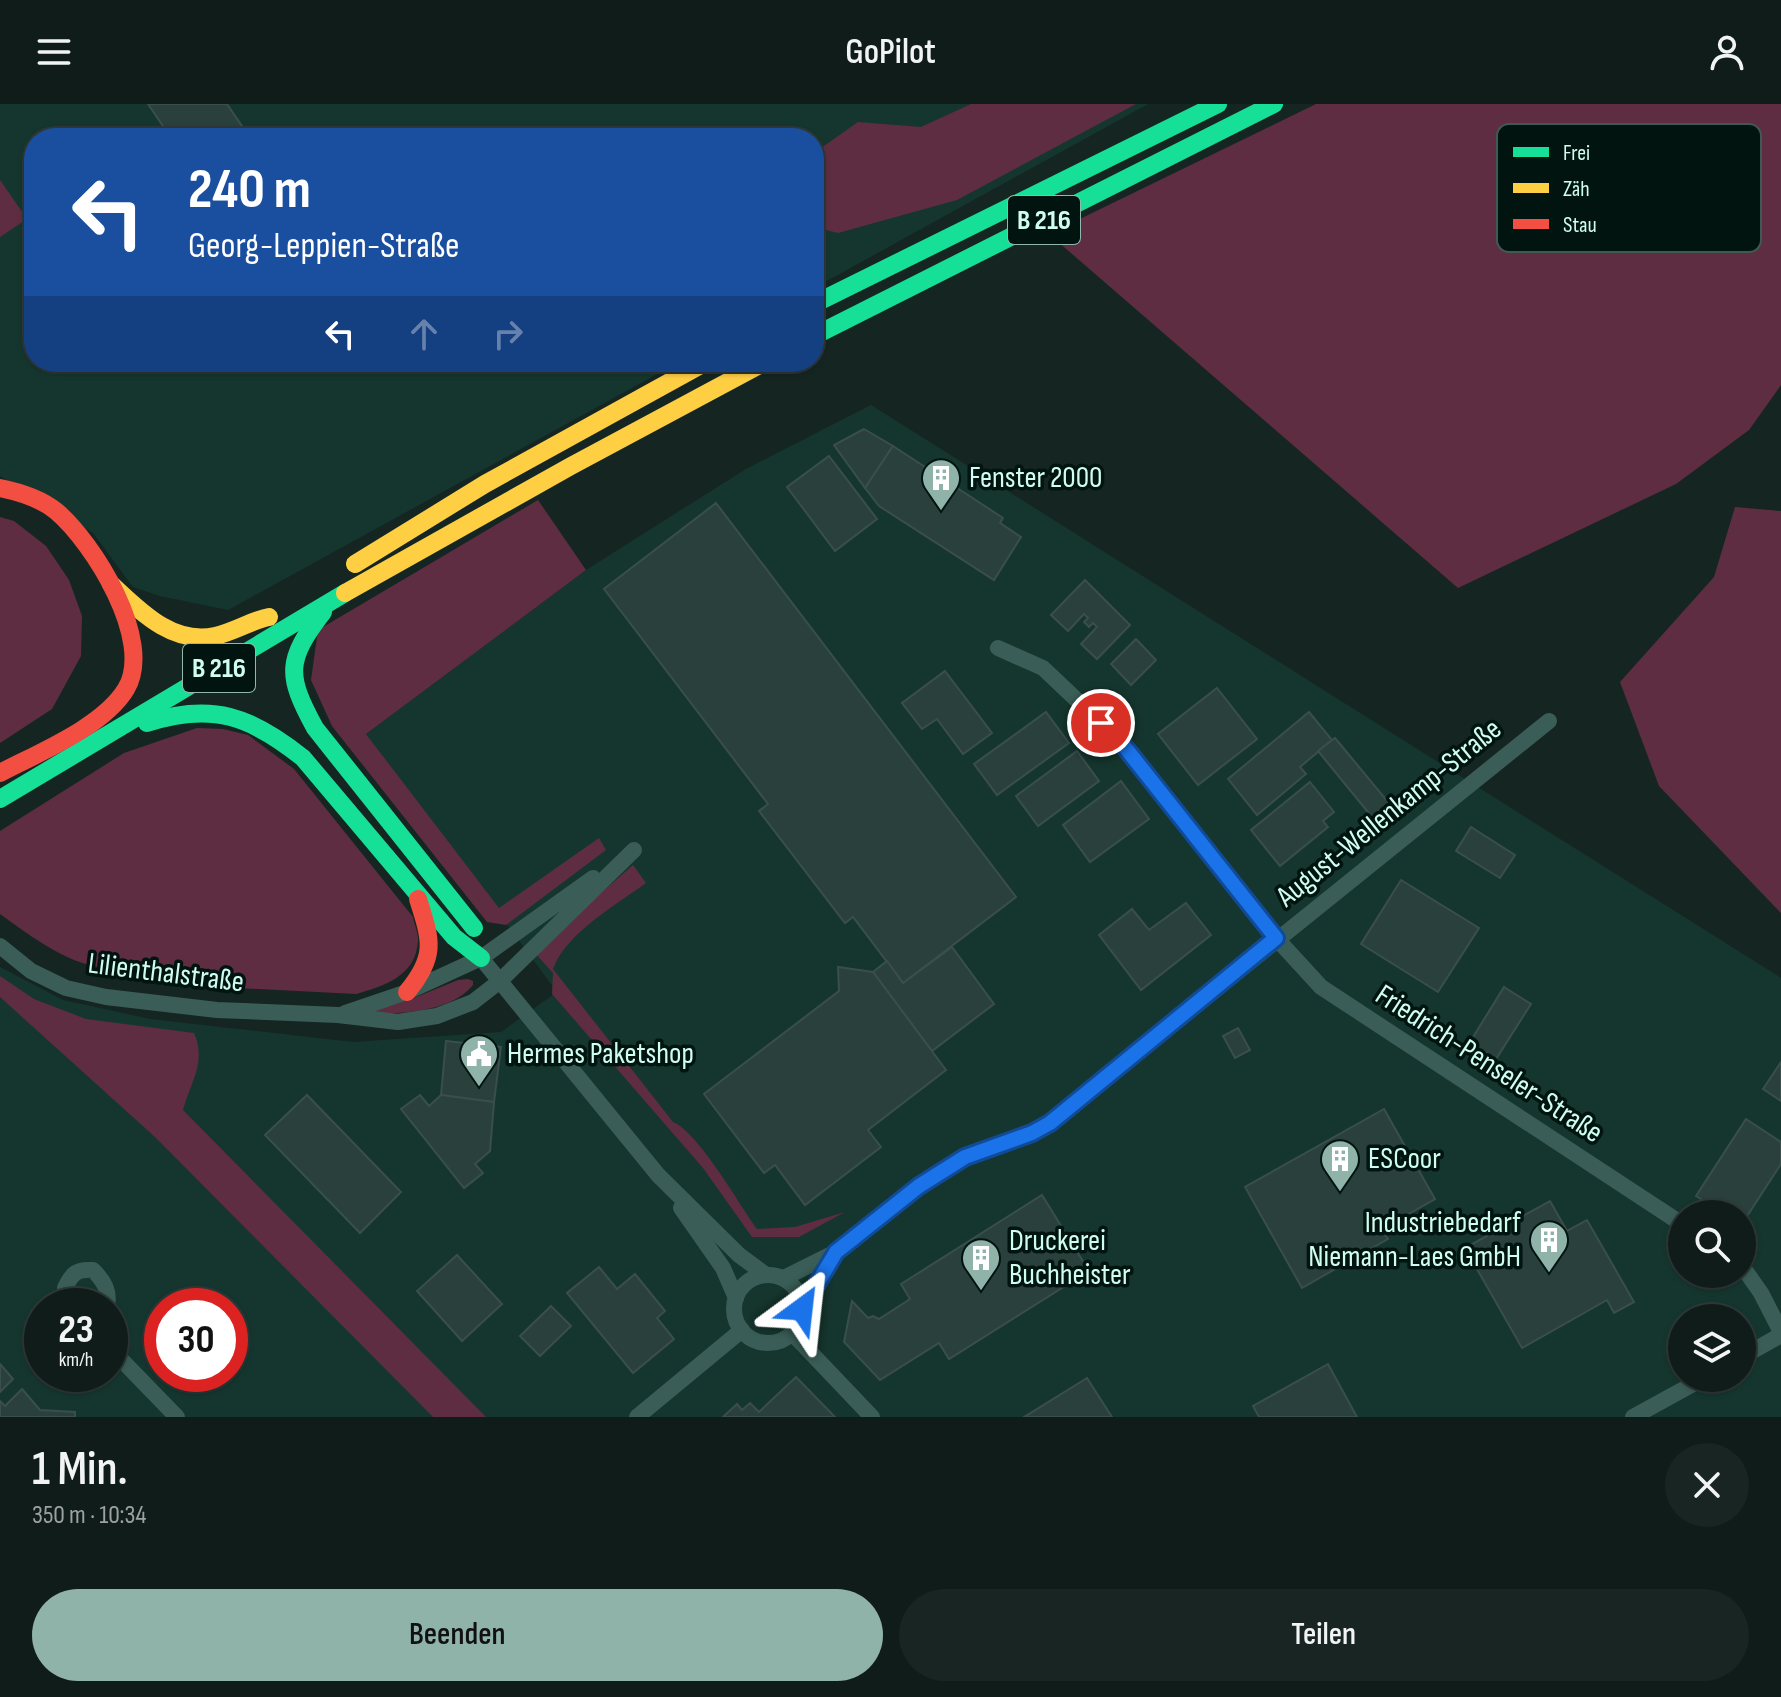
<!DOCTYPE html>
<html lang="de">
<head>
<meta charset="utf-8">
<style>
  body { margin:0; font-family:"Sofia Sans Condensed",sans-serif; background:#192523; color:#f1f3f6; height:100vh; display:flex; flex-direction:column; font-size:30px; white-space:nowrap }
  * { box-sizing:border-box; margin:0 }
  p { font-size:26px; color:#9ca1a2 }
  .icon { flex:none; width:44px; height:44px; fill:none; stroke:currentColor; stroke-width:2; stroke-linecap:round; stroke-linejoin:round }
  .map { position:relative; height:1313px; overflow:hidden }
  .side { display:flex; flex-direction:column; background:#101c1a; flex:1 }
  .side>* { flex:none }
  .top-card { position:absolute; left:24px; top:24px; width:800px; height:244px; border-radius:32px; box-shadow:0 2px 6px #0004,0 0 0 2px #303a39; background:#1a4fa0; color:#fff; overflow:hidden }
  .fabs { position:absolute; left:1668px; top:1096px; display:grid; gap:16px }
  .fabs a { display:grid; place-items:center; width:88px; height:88px; border-radius:50%; background:#101c1a; box-shadow:0 2px 6px #0004,0 0 0 2px #303a39; font-size:40px }
  .speed { position:absolute; left:24px; top:1184px; display:flex; gap:16px; font-size:40px; font-weight:700; text-align:center }
  .speed>* { display:grid; place-content:center; width:104px; height:104px; border-radius:50%; background:#101c1a; box-shadow:0 2px 6px #0004,0 0 0 2px #303a39; line-height:1 }
  .speed small { font-size:20px; font-weight:400 }
  .speed .limit { border:12px solid #d22; background:#fff; color:#111 }
  .pin { position:absolute; display:grid; place-items:center; width:68px; height:68px; color:#fff; margin:-34px; border:4px solid #fff; border-radius:50%; box-shadow:0 2px 8px #0007 }
  .me { position:absolute; width:88px; margin:-44px; rotate:30deg; stroke-linejoin:round; filter:drop-shadow(0 0 6px #0008) }
  .turn { display:flex; align-items:center; gap:28px; height:168px; padding:0 32px; font-size:36px }
  .turn .icon { width:104px; height:104px; stroke-width:2.5 }
  .turn b { display:block; font-size:56px; line-height:68px }
  .lanes { display:flex; align-items:center; height:76px; padding:0 32px; background:#0003; justify-content:center; gap:40px; direction:ltr }
  .lanes .off { opacity:.35 }
  .round { display:grid; place-items:center; flex:none; width:84px; height:84px; border-radius:42px; background:#192523 }
  .headline { display:flex; align-items:center; justify-content:space-between; height:136px; padding:0 32px }
  h1 { font-size:48px; font-weight:600; line-height:60px }
  .button { display:flex; gap:16px; margin-top:auto; padding:16px 32px }
  .button a { flex:1; height:92px; border-radius:48px; background:#8fb2a9; color:#111; font-size:32px; font-weight:600; line-height:92px; text-align:center }
  .button a+a { background:#192523; color:#f1f3f6 }
  header { display:flex; justify-content:space-between; align-items:center; height:104px; padding:0 32px; background:#101c1a; font-size:36px; font-weight:600 }
  .map>svg:first-child { display:block }
</style>
</head>
<body>
<header><svg class="icon" aria-label="menu" viewBox="0 0 24 24"><path d="M4 6h16M4 12h16M4 18h16"/></svg>GoPilot<svg class="icon" aria-label="person" viewBox="0 0 24 24"><circle cx="12" cy="8" r="4"/><path d="M4 21q1-7 8-7t8 7"/></svg></header>
<div class="map">
<svg width="1781" height="1313" viewBox="0 0 1781 1313">
  <rect width="100%" height="100%" fill="#152622"/>
  <g fill="#15362e" fill-rule="evenodd">
    <polygon points="0,0 1148,0 814,184 814,34 34,34 34,258 679,258 228,506 160,492 133,483 93,429 0,372"/>
    <path d="M871,301L1781,874V1313H0V863L63,896L150,915L353,938L501,928L557,888L366,630L586,466L746,365ZM1682,1110H1742V1170H1682ZM42,1202H110V1270H42ZM162,1202H230V1270H162ZM1682,1214H1742V1274H1682Z"/>
  </g>
  <g fill="#5f2d41">
    <polygon points="971,0 1136,0 957,96 838,129 814,123 814,49 858,18 921,23"/>
    <polygon points="1316,0 1781,0 1781,281 1749,326 1676,380 1458,484 1049,130"/>
    <polygon points="0,76 27,115 0,133"/>
    <polygon points="538,396 586,466 366,630 499,804 599,734 606,746 506,821 487,818 332,622 311,576 318,526"/>
    <polygon points="1735,403 1781,407 1781,809 1659,682 1620,578 1714,473"/>
    <polygon points="0,413 14,417 46,442 69,476 82,512 81,552 52,605 0,639"/>
    <path d="M197,624L223,625L248,631L294,665L413,813C414,820 419,830 418,837C416,872 384,882 356,890L179,881C154,866 121,868 93,862C59,854 28,830 0,810V727L124,649Z"/>
    <path d="M633,761L646,779C616,801 566,829 553,865L673,1018C698,1028 739,1100 757,1125L795,1123L845,1108L799,1133H752L703,1064L552,890L553,869L534,848Z"/>
    <path d="M0,872L34,895L86,915L194,929C207,958 190,979 183,1006L486,1313H433L155,1033L0,893Z"/>
    <path d="M468,875L473,877V881C450,910 394,910 360,910L409,896L458,876Z"/>
  </g>
  <g fill="#2a403d" stroke="#3a4e4c" stroke-width="2">
    <polygon points="148,0 227,0 250,34 171,34"/>
    <polygon points="864,325 893,342 865,384 834,341"/>
    <polygon points="893,342 1003,414 1000,419 1021,433 994,476 879,402 865,384"/>
    <polygon points="829,352 877,415 835,447 787,383"/>
    <polygon points="716,399 1016,793 903,879 853,813 845,819 759,707 768,700 604,485"/>
    <polygon points="1085,476 1130,521 1097,555 1081,540 1097,523 1093,519 1089,523 1084,518 1088,514 1084,510 1068,527 1051,511"/>
    <polygon points="1136,535 1156,556 1131,581 1111,560"/>
    <polygon points="945,567 992,629 963,650 937,615 922,625 902,599"/>
    <polygon points="1217,584 1257,635 1198,681 1158,630"/>
    <polygon points="1046,608 1069,639 997,691 974,660"/>
    <polygon points="1309,608 1332,636 1300,663 1306,670 1257,711 1228,675"/>
    <polygon points="1335,634 1398,710 1381,724 1318,647"/>
    <polygon points="1077,647 1099,677 1038,722 1016,692"/>
    <polygon points="1121,677 1149,715 1090,758 1063,721"/>
    <polygon points="1310,678 1334,708 1323,717 1328,723 1280,762 1251,726"/>
    <polygon points="1471,723 1515,751 1500,774 1456,747"/>
    <polygon points="1401,776 1479,824 1438,888 1361,840"/>
    <polygon points="1186,799 1211,831 1141,886 1099,831 1132,805 1149,826"/>
    <polygon points="952,843 994,900 932,947 873,868 887,857 903,879"/>
    <polygon points="838,863 873,868 946,966 868,1026 881,1043 805,1101 775,1061 764,1069 704,990 839,887"/>
    <polygon points="1504,883 1531,900 1496,955 1470,938"/>
    <polygon points="1238,924 1250,946 1235,954 1223,932"/>
    <polygon points="446,937 501,943 494,998 441,991"/>
    <polygon points="1781,958 1781,997 1763,985"/>
    <polygon points="307,991 401,1088 360,1129 265,1031"/>
    <polygon points="420,991 429,1002 441,991 494,998 490,1047 475,1060 483,1069 464,1084 401,1005"/>
    <polygon points="1384,1005 1435,1095 1382,1125 1388,1135 1302,1184 1245,1083"/>
    <polygon points="1746,1015 1781,1038 1781,1060 1742,1120 1742,1110 1724,1110 1696,1092"/>
    <polygon points="1042,1091 1089,1167 949,1255 939,1239 880,1276 844,1238 852,1197 868,1214 873,1212 879,1215 910,1195 901,1180"/>
    <polygon points="1550,1097 1567,1127 1587,1116 1634,1198 1614,1209 1607,1196 1522,1244 1465,1144"/>
    <polygon points="457,1151 502,1200 462,1237 417,1187"/>
    <polygon points="599,1163 617,1185 635,1170 665,1207 657,1214 674,1235 633,1269 567,1189"/>
    <polygon points="551,1202 571,1222 540,1252 520,1232"/>
    <polygon points="0,1260 13,1275 0,1288"/>
    <polygon points="1328,1260 1357,1313 1259,1313 1253,1302"/>
    <polygon points="796,1273 835,1313 723,1313 737,1300 742,1306 750,1299 759,1308"/>
    <polygon points="1087,1274 1112,1313 1024,1313"/>
    <polygon points="22,1285 40,1306 75,1308 75,1313 0,1313 0,1297 5,1302"/>
  </g>
  <g fill="none" stroke-linecap="round" stroke-linejoin="round">
    <g stroke="#3a5e57" stroke-width="16">
      <polyline points="998,544 1043,564 1120,637 1276,834 1321,883 1682,1120"/>
      <polyline points="0,842 31,867 66,884 106,893 217,906 338,911 398,918 437,912 473,898 500,877 634,746"/>
      <polyline points="481,854 658,1071 739,1151 766,1171"/>
      <polyline points="345,909 407,888 481,854 593,774"/>
      <polyline points="681,1104 723,1164 736,1194"/>
      <path d="M836,1148C877,1116 916,1078 962,1055C991,1040 1022,1034 1050,1019L1549,617"/>
      <polyline points="1742,1162 1761,1189 1781,1228"/>
      <circle cx="768" cy="1205" r="34"/>
      <polyline points="784,1174 836,1148 802,1205"/>
      <path d="M72,1202L65,1184C72,1169 77,1165 93,1166C104,1177 110,1187 107,1202"/>
      <polyline points="792,1229 872,1313"/>
      <polyline points="110,1244 177,1313"/>
      <polyline points="1742,1253 1781,1231"/>
      <polyline points="637,1313 742,1226"/>
      <polyline points="1633,1313 1704,1274"/>
    </g>
    <g stroke="#16e098" stroke-width="18">
      <polyline points="814,200 1218,0"/>
      <polyline points="814,232 1274,0"/>
      <path d="M323,508C286,556 286,571 315,624L474,824"/>
      <path d="M147,619C212,598 251,612 303,654L454,833L481,854"/>
      <polyline points="0,695 345,489"/>
    </g>
    <g stroke="#ffcf43" stroke-width="18">
      <polyline points="355,460 485,380 706,258"/>
      <path d="M111,480C140,507 172,541 215,532C234,528 250,517 269,513"/>
      <polyline points="345,489 571,362 765,258"/>
    </g>
    <g stroke="#f24e42" stroke-width="18">
      <path d="M0,384C20,388 40,394 56,407C93,438 155,537 126,585C103,623 38,649 0,669"/>
      <path d="M407,888C437,852 431,836 418,795"/>
    </g>
  </g>
  <g fill="none" stroke-linecap="round" stroke-linejoin="round">
    <defs>
      <polyline id="route" points="802,1205 836,1148 919,1082 965,1053 1032,1029 1050,1019 1276,834 1120,637 1101,619"/>
    </defs>
    <use href="#route" stroke="#114b97" stroke-width="20"/>
    <use href="#route" stroke="#1a73e8" stroke-width="14"/>
  </g>
  <defs>
    <symbol id="building-pin" viewBox="-11 -11 22 30"><path d="M0 17L-7.5 6A9.5 9.5 0 1 1 7.5 6Z" fill="#8fb2a9" stroke="#011410"/><path d="M-4-6H4V6H1V3H-1V6H-4ZM-2.5-4.3h1.7v1.8h-1.7ZM.8-4.3h1.7v1.8H.8ZM-2.5-1h1.7V.8h-1.7ZM.8-1h1.7V.8H.8Z" fill="#fff"/></symbol>
    <symbol id="civic-pin" viewBox="-11 -11 22 30"><path d="M0 17L-7.5 6A9.5 9.5 0 1 1 7.5 6Z" fill="#8fb2a9" stroke="#011410"/><path d="M-.6-6.5H3V-4.5H.6V-3L4-1V1h2V6H-6V1h2V-1L-.6-3ZM-1.2 2.5V6h2.4V2.5Z" fill="#fff"/></symbol>
  </defs>
  <g fill-rule="evenodd">
    <use href="#building-pin" x="919" y="352" width="44" height="60"/>
    <use href="#civic-pin" x="457" y="928" width="44" height="60"/>
    <use href="#building-pin" x="1318" y="1033" width="44" height="60"/>
    <use href="#building-pin" x="1527" y="1114" width="44" height="60"/>
    <use href="#building-pin" x="959" y="1132" width="44" height="60"/>
  </g>
  <g text-anchor="middle" dominant-baseline="central" stroke-width="7" stroke-linejoin="round" paint-order="stroke">
    <g fill="#011410" stroke="#92b7ae" stroke-width="2">
      <rect x="1008" y="92" width="72" height="48" rx="6"/>
      <rect x="183" y="540" width="72" height="48" rx="6"/>
    </g>
    <g font-size="28" font-weight="bold" fill="#d0fdf1">
      <text x="1044" y="116">B 216</text>
      <text x="219" y="564">B 216</text>
    </g>
    <g font-size="30" fill="#d0fdf1" stroke="#011410" text-anchor="start">
      <text x="969" y="374">Fenster 2000</text>
      <text x="507" y="950">Hermes Paketshop</text>
      <text x="1368" y="1055">ESCoor</text>
      <text x="1521" y="1119" text-anchor="end">Industriebedarf<tspan x="1521" dy="34">Niemann-Laes GmbH</tspan></text>
      <text x="1009" y="1137">Druckerei<tspan x="1009" dy="34">Buchheister</tspan></text>
    </g>
    <g font-size="30" fill="#d0fdf1" stroke="#011410">
      <text transform="translate(1389 709) rotate(-39)">August-Wellenkamp-Straße</text>
      <text transform="translate(166 869) rotate(7)">Lilienthalstraße</text>
      <text transform="translate(1489 960) rotate(33)">Friedrich-Penseler-Straße</text>
    </g>
  </g>
  <rect x="1497" y="20" width="264" height="128" rx="12" fill="#011410" stroke="#3f5a54" stroke-width="2"/>
  <rect x="1513" y="43" width="36" height="10" fill="#16e098"/>
  <rect x="1513" y="79" width="36" height="10" fill="#ffcf43"/>
  <rect x="1513" y="115" width="36" height="10" fill="#f24e42"/>
  <g font-size="22" fill="#d0fdf1">
    <text x="1563" y="56">Frei</text>
    <text x="1563" y="92">Zäh</text>
    <text x="1563" y="128">Stau</text>
  </g>
</svg>
<div class="fabs">
<a><svg class="icon" aria-label="search" viewBox="0 0 24 24"><circle cx="10" cy="10" r="6"/><path d="M15 15l6 6"/></svg></a>
<a><svg class="icon" aria-label="layers" viewBox="0 0 24 24"><path d="M12 4l9 5-9 5-9-5zM3 14l9 5 9-5"/></svg></a>
</div>
<div class="speed"><div>23<small>km/h</small></div><div class="limit">30</div></div>
<div class="pin" style="left:1101px;top:619px;background:#d93025"><svg class="icon" aria-label="arrive" viewBox="0 0 24 24"><path d="M6 21V4h12l-3 4 3 4H6"/></svg></div>
<svg class="me" style="left:802px;top:1205px" viewBox="-20 -20 40 40"><path d="M0-17L14 15 0 8-14 15z" fill="#1a73e8" stroke="#fff" stroke-width="4"/></svg>
<div class="top-card">
<div class="turn"><svg class="icon" aria-label="left" viewBox="0 0 24 24"><path d="M17 20v-9H6M10 6l-5 5 5 5"/></svg><div><b>240 m</b>Georg-Leppien-Straße</div></div>
<div class="lanes"><svg class="icon" aria-label="left" viewBox="0 0 24 24"><path d="M17 20v-9H6M10 6l-5 5 5 5"/></svg><svg class="icon off" aria-label="ahead" viewBox="0 0 24 24"><path d="M12 20V5M6 11l6-6 6 6"/></svg><svg class="icon off" aria-label="right" viewBox="0 0 24 24"><path d="M7 20v-9h11M14 6l5 5-5 5"/></svg></div>
</div>
</div>
<section class="side">
<div class="headline"><div><h1>1 Min.</h1><p>350 m · 10:34</p></div><a class="round"><svg class="icon" aria-label="close" viewBox="0 0 24 24"><path d="M6 6l12 12M18 6L6 18"/></svg></a></div>
<div class="button"><a>Beenden</a><a>Teilen</a></div>
</section>
</body>
</html>
